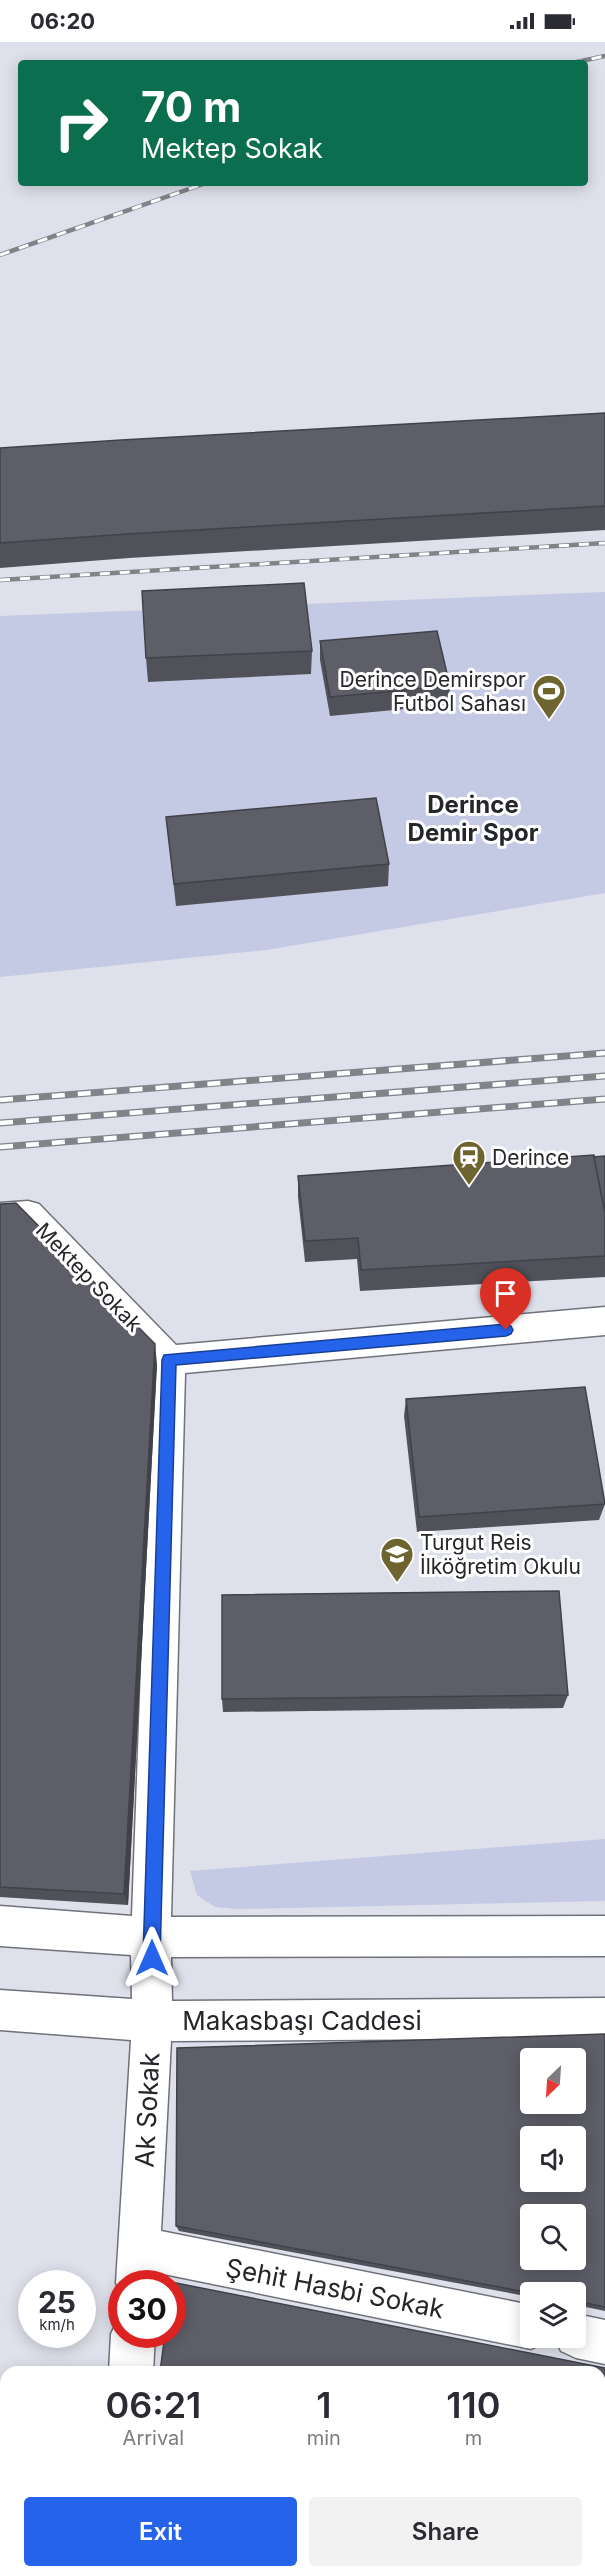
<!DOCTYPE html>
<html lang="en">
<head>
<meta charset="utf-8">
<style>
  body { margin:0; font-family:Inter,sans-serif; background:#f2f2f3; color:#2b2b33; height:100vh; display:flex; flex-direction:column; font-size:22px; white-space:nowrap }
  * { box-sizing:border-box; margin:0 }
  p { font-size:20px; color:#7c7c81 }
  .icon { flex:none; width:33px; height:33px; fill:none; stroke:currentColor; stroke-width:2; stroke-linecap:round; stroke-linejoin:round }
  .map { position:relative; flex:1; overflow:hidden }
  .sheet { position:absolute; left:0px; top:2324px; width:606px; height:212px; display:flex; flex-direction:column; background:#fff; border-radius:18px 18px 0 0; box-shadow:0 3px 15px #0003 }
  .sheet>* { flex:none }
  .banner { position:absolute; left:18px; top:18px; width:570px; height:126px; border-radius:6px; box-shadow:0 3px 15px #0003; background:#0b6e4f; color:#fff; overflow:hidden }
  .needle { width:39px; rotate:205deg }
  .tools { position:absolute; left:520px; top:2006px; display:grid; gap:12px }
  .tools a { display:grid; place-items:center; width:66px; height:66px; border-radius:6px; background:#fff; box-shadow:0 3px 15px #0003; font-size:30px }
  .speed { position:absolute; left:18px; top:2228px; display:flex; gap:12px; font-size:30px; font-weight:700; text-align:center }
  .speed>* { display:grid; place-content:center; width:78px; height:78px; border-radius:50%; background:#fff; box-shadow:0 3px 15px #0003; line-height:1 }
  .speed small { font-size:15px; font-weight:400 }
  .speed .limit { border:9px solid #d22; background:#fff; color:#111 }
  .pin { position:absolute; display:grid; place-items:center; width:51px; height:51px; color:#fff; margin:-62px -26px; border-radius:50% 50% 50% 0; rotate:-45deg; box-shadow:0 0 6px #0007 }
  .pin .icon { rotate:45deg }
  .me { position:absolute; width:66px; margin:-33px; rotate:0deg; stroke-linejoin:round; filter:drop-shadow(0 0 4px #0008) }
  .turn { display:flex; align-items:center; gap:21px; height:126px; padding:0 24px; font-size:27px }
  .turn .icon { width:78px; height:78px; stroke-width:2.5 }
  .turn b { display:block; font-size:42px; line-height:51px }
  .eta { display:flex; justify-content:space-evenly; align-items:center; height:102px; text-align:center }
  .eta b { font-size:36px; font-weight:600; line-height:42px }
  .primary-button { display:flex; gap:12px; margin-top:auto; padding:12px 24px }
  .primary-button a { flex:1; height:69px; border-radius:6px; background:#2563eb; color:#fff; font-size:24px; font-weight:600; line-height:69px; text-align:center }
  .primary-button a+a { background:#f2f2f3; color:#2b2b33 }
  .status { display:flex; justify-content:space-between; align-items:center; height:42px; padding:0 30px; background:#fff; direction:ltr }
  .status svg { height:16px; fill:currentColor }
  .map>svg:first-child { display:block }
</style>
</head>
<body>
<div class="status"><b>06:20</b><svg viewBox="0 0 49 12"><path d="M0 12V9h3v3zM5 12V6h3v6zM10 12V3h3v9zM15 12V0h3v12zM26 1h20v11H26zM47 4h2v5h-2z"/></svg></div>
<div class="map">
<svg width="605" height="2534" viewBox="0 0 605 2534">
  <rect width="100%" height="100%" fill="#dee0eb"/>
  <g fill="#c4c9e4">
    <polygon points="605,550 605,851 266,908 0,935 0,574"/>
    <polygon points="605,1797 605,1859 237,1867 215,1865 197,1853 190,1829"/>
  </g>
  <g fill="none" stroke-linecap="round" stroke-linejoin="round">
    <defs>
      <g id="minor">
        <polygon points="28,1159 39,1162 176,1303 605,1265 605,1293 185,1331 171,1875 605,1874 605,1914 171,1915 172,1959 605,1956 605,1996 171,1999 161,2189 531,2263 531,2295 548,2295 546,2300 531,2307 159,2231 158,2241 122,2241 122,2255 116,2241 131,1998 0,1988 0,1948 132,1957 131,1913 0,1904 0,1864 132,1874 152,1323 21,1186 0,1187 0,1161"/>
        <polygon points="576,2272 605,2278 605,2322 576,2316 561,2309 555,2295 576,2295"/>
        <polygon points="122,2275 122,2292 155,2292 153,2330 109,2330 111,2292 118,2277"/>
        <rect x="94" y="2529" width="46" height="5"/>
      </g>
      <polygon id="major" points="0,2508 6,2509 6,2529 39,2529 41,2534 0,2534"/>
    </defs>
    <use href="#minor" stroke="#6f717b" stroke-width="3"/>
    <use href="#major" stroke="#6f717b" stroke-width="3"/>
    <use href="#minor" fill="#fff" fill-rule="evenodd"/>
    <use href="#major" fill="#fff" fill-rule="evenodd"/>
    <defs>
      <g id="rail-far1">
        <polyline points="572,21 605,14"/>
        <polyline points="0,213 206,141"/>
        <polyline points="0,538 605,501"/>
      </g>
      <g id="rail">
        <polyline points="0,1058 605,1011"/>
        <polyline points="0,1081 605,1034"/>
        <polyline points="0,1105 605,1057"/>
      </g>
    </defs>
    <use href="#rail-far1" stroke="#81838a" stroke-width="4.5"/>
    <use href="#rail" stroke="#81838a" stroke-width="7"/>
    <use href="#rail-far1" stroke="#fff" stroke-width="3" stroke-dasharray="10" stroke-linecap="butt"/>
    <use href="#rail" stroke="#fff" stroke-width="4.5" stroke-dasharray="13" stroke-linecap="butt"/>
  </g>
  <g fill="#505159">
    <polygon points="605,371 605,488 129,516 0,526 0,406"/>
    <polygon points="320,599 450,644 448,663 330,674 320,618"/>
    <polygon points="312,609 311,632 148,640 146,616"/>
    <polygon points="166,775 389,822 388,844 176,864"/>
    <polygon points="605,1114 605,1235 360,1249 357,1217 305,1220 298,1155 298,1134"/>
    <polygon points="0,1162 157,1322 128,1863 0,1855"/>
    <polygon points="406,1357 605,1462 599,1478 417,1490 404,1374"/>
    <polygon points="568,1653 563,1666 223,1670 222,1657"/>
    <polygon points="605,1992 605,2269 576,2263 576,2250 531,2250 531,2255 179,2189 176,2184"/>
  </g>
  <polygon fill="#414249" points="155,1302 157,1322 128,1863 124,1852"/>
  <g fill="#5d5e68" stroke="#414249" stroke-width="1.5" fill-rule="evenodd">
    <polygon points="605,371 605,464 127,492 0,501 0,406 121,398"/>
    <polygon points="304,541 312,609 146,616 142,549"/>
    <polygon points="437,589 450,644 330,655 320,599"/>
    <polygon points="376,756 389,822 174,842 166,775"/>
    <polygon points="594,1113 605,1171 605,1214 361,1228 358,1196 305,1199 298,1134"/>
    <polygon points="605,1114 605,1171 594,1115"/>
    <polygon points="16,1161 155,1302 124,1852 0,1845 0,1162"/>
    <polygon points="585,1345 605,1462 419,1475 406,1357"/>
    <polygon points="559,1549 568,1653 222,1657 222,1553"/>
    <path d="M605,1992V2265L576,2259V2250H531V2251L176,2184L177,2006ZM531,2016H576V2061H531ZM531,2094H576V2139H531ZM531,2172H576V2217H531Z"/>
    <polygon points="171,2240 605,2326 605,2534 273,2534 256,2529 600,2529 600,2330 160,2330 165,2292 172,2292 172,2241 171,2241"/>
  </g>
  <polygon fill="#2563eb" stroke="#184099" stroke-width="1.5" points="506,1282 511,1284 513,1288 511,1292 506,1294 176,1323 160,1916 157,1922 152,1924 146,1922 143,1916 162,1318 164,1313"/>
  <defs>
    <symbol id="stadium-pin" viewBox="-11 -11 22 30"><path d="M0 17L-7.5 6A9.5 9.5 0 1 1 7.5 6Z" fill="#6e6430" stroke="#fff"/><path d="M0-5a6.5 5 0 1 0 0 10a6.5 5 0 1 0 0-10ZM-3.5-1.8h7v3.6h-7Z" fill="#fff"/></symbol>
    <symbol id="station-pin" viewBox="-11 -11 22 30"><path d="M0 17L-7.5 6A9.5 9.5 0 1 1 7.5 6Z" fill="#6e6430" stroke="#fff"/><path d="M-3-6H3Q5-6 5-4V2Q5 4 3 4L4.5 6H3L1.5 4h-3L-3 6H-4.5L-3 4Q-5 4-5 2V-4Q-5-6-3-6ZM-3.5-4v3h7v-3ZM-3.5 1v1.5H-2V1ZM2 1v1.5H3.5V1Z" fill="#fff"/></symbol>
    <symbol id="school-pin" viewBox="-11 -11 22 30"><path d="M0 17L-7.5 6A9.5 9.5 0 1 1 7.5 6Z" fill="#6e6430" stroke="#fff"/><path d="M0-5L7-2L0 1L-7-2ZM-4 1L0 2.5L4 1V4Q0 6-4 4Z" fill="#fff"/></symbol>
  </defs>
  <g fill-rule="evenodd">
    <use href="#stadium-pin" x="530" y="630" width="38" height="52"/>
    <use href="#station-pin" x="450" y="1096" width="38" height="52"/>
    <use href="#school-pin" x="378" y="1493" width="38" height="52"/>
  </g>
  <g text-anchor="middle" dominant-baseline="central" stroke-width="6" stroke-linejoin="round" paint-order="stroke">
    <g font-size="21" fill="#25262a" stroke="#fff" text-anchor="start">
      <text x="526" y="637" text-anchor="end">Derince Demirspor<tspan x="526" dy="24">Futbol Sahası</tspan></text>
      <text x="492" y="1115">Derince</text>
      <text x="420" y="1500">Turgut Reis<tspan x="420" dy="24">İlköğretim Okulu</tspan></text>
    </g>
    <g font-size="21" fill="#25262a" stroke="#fff">
      <text transform="translate(89 1235) rotate(46)">Mektep Sokak</text>
    </g>
    <g font-size="24" font-weight="bold" fill="#25262a" stroke="#fff">
      <text x="473" y="762">Derince<tspan x="473" dy="28">Demir Spor</tspan></text>
    </g>
    <g font-size="26" fill="#25262a" stroke="#fff">
      <text x="302" y="1978">Makasbaşı Caddesi</text>
      <text transform="translate(147 2068) rotate(-87)">Ak Sokak</text>
      <text transform="translate(335 2246) rotate(11)">Şehit Hasbi Sokak</text>
    </g>
  </g>
</svg>
<div class="tools">
<a><svg class="needle" viewBox="-14 -14 28 28"><path d="M0-13l5 13h-10z" fill="#e53935"/><path d="M0 13l5-13h-10z" fill="#7c7c81"/></svg></a>
<a><svg class="icon" aria-label="sound" viewBox="0 0 24 24"><path d="M4 9h4l5-4v14l-5-4H4zM17 9q2 3 0 6"/></svg></a>
<a><svg class="icon" aria-label="search" viewBox="0 0 24 24"><circle cx="10" cy="10" r="6"/><path d="M15 15l6 6"/></svg></a>
<a><svg class="icon" aria-label="layers" viewBox="0 0 24 24"><path d="M12 4l9 5-9 5-9-5zM3 14l9 5 9-5"/></svg></a>
</div>
<div class="speed"><div>25<small>km/h</small></div><div class="limit">30</div></div>
<div class="pin" style="left:506px;top:1288px;background:#d93025"><svg class="icon" aria-label="arrive" viewBox="0 0 24 24"><path d="M6 21V4h12l-3 4 3 4H6"/></svg></div>
<svg class="me" style="left:152px;top:1916px" viewBox="-20 -20 40 40"><path d="M0-17L14 15 0 8-14 15z" fill="#2563eb" stroke="#fff" stroke-width="4"/></svg>
<div class="banner">
<div class="turn"><svg class="icon" aria-label="right" viewBox="0 0 24 24"><path d="M7 20v-9h11M14 6l5 5-5 5"/></svg><div><b>70 m</b>Mektep Sokak</div></div>
</div>
<section class="sheet">
<div class="eta">
<div><b>06:21</b><p>Arrival</p></div>
<div><b>1</b><p>min</p></div>
<div><b>110</b><p>m</p></div>
</div>
<div class="primary-button"><a>Exit</a><a>Share</a></div>
</section>
</div>
</body>
</html>
